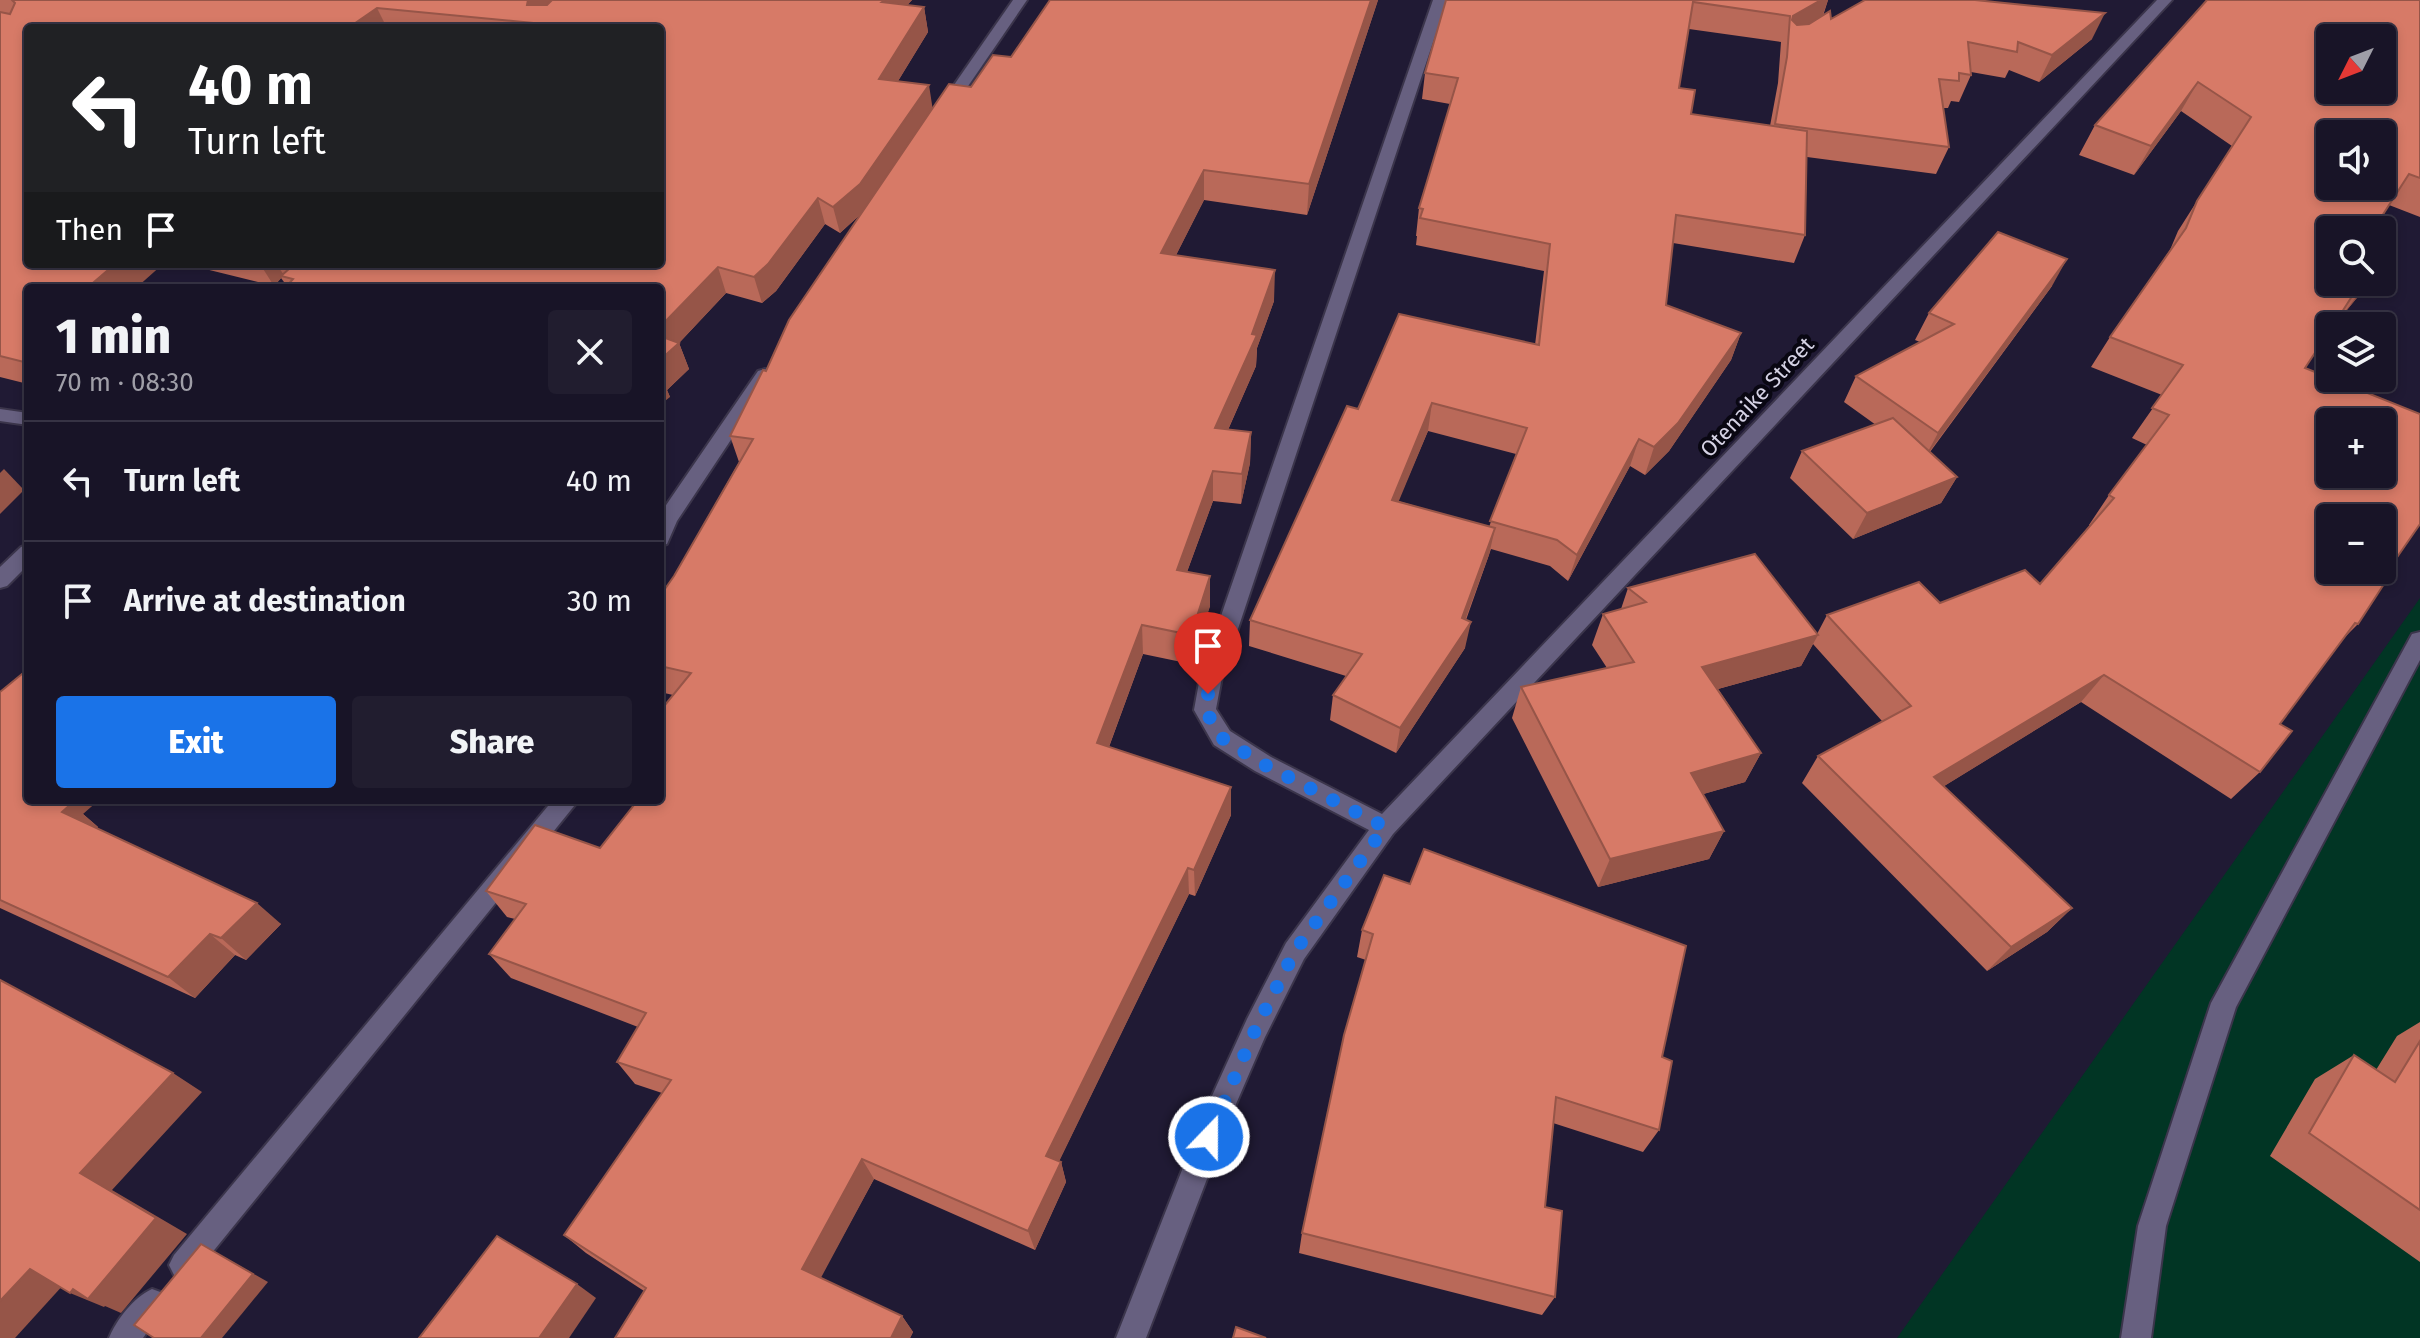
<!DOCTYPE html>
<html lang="en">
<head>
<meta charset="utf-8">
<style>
  body { margin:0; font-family:"Fira Sans",sans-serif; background:#211d2f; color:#f1f3f6; height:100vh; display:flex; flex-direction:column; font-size:30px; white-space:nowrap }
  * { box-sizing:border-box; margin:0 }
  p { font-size:26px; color:#9f9ea7 }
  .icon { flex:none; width:44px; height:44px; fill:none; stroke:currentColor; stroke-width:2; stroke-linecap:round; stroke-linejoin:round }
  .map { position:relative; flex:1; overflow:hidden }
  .drawer { position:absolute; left:24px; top:284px; width:640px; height:520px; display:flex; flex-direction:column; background:#181427; border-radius:8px; box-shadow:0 4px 12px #0003,0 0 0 2px #363344 }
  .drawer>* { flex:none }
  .banner { position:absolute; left:24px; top:24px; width:640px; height:244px; border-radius:8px; box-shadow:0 4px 12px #0003,0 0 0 2px #363344; background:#202124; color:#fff; overflow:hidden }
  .needle { width:52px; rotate:228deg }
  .tools { position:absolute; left:2316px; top:24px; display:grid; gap:16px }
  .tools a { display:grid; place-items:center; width:80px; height:80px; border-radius:8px; background:#181427; box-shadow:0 4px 12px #0003,0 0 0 2px #363344; font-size:40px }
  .pin { position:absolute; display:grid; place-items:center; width:68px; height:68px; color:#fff; margin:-82px -34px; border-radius:50% 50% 50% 0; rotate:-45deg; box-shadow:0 0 8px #0007 }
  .pin .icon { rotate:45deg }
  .me { position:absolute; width:88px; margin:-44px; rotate:22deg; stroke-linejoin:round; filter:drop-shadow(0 0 6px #0008) }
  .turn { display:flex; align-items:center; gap:28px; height:168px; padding:0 32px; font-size:36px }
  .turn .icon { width:104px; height:104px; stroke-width:2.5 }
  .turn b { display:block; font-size:56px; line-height:68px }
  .then { display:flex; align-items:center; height:76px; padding:0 32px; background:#0003; gap:16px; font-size:30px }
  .round { display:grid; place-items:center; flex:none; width:84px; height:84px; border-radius:8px; background:#211d2f }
  .summary { display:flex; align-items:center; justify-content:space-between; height:136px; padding:0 32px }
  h1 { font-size:48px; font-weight:800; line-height:60px }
  .action { display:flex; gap:16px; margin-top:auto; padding:16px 32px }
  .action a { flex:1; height:92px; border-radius:8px; background:#1a73e8; color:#fff; font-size:32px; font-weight:800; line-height:92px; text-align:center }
  .action a+a { background:#211d2f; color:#f1f3f6 }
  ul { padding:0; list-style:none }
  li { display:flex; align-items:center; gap:24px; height:120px; padding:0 32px; border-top:2px solid #363344 }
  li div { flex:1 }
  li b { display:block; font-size:30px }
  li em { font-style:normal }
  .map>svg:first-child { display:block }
</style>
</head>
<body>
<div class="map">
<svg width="2420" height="1338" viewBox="0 0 2420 1338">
  <rect width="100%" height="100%" fill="#201a34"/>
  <polygon fill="#013524" points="2420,598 2420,1338 1897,1338"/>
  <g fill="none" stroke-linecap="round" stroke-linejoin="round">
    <defs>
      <g id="minor">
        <polygon points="1013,0 1027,0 951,111 941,111 938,108"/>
        <polygon points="1433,0 1447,0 1222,677 1216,709 1230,731 1271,757 1382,814 2157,0 2172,0 1393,834 1304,959 1265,1037 1233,1111 1146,1338 1116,1338 1206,1109 1247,1019 1286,943 1369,830 1255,771 1214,745 1194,710 1200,677"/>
        <polygon points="765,369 774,375 677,521 667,544 660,546 660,514 758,371"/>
        <polygon points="0,409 28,413 28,425 0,421"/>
        <polygon points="28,544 28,565 7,586 0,588 0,567 21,547"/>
        <polygon points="2420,632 2420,660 2236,1007 2166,1226 2151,1338 2121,1338 2138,1226 2211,1003 2412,634"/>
        <polygon points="553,800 579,800 194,1275 184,1280 174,1275 169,1265 174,1255"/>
        <path d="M152,1289L163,1293L167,1304L143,1338H109C116,1320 134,1297 152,1289Z"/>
      </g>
    </defs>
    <use href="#minor" stroke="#3b354b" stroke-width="4"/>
    <use href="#minor" fill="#676080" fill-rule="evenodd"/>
  </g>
  <g fill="#b96959" fill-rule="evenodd">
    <polygon points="0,0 912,0 907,5 924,7 928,32 898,81 933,108 971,87 1011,57 1050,0 1378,0 1307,215 1204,200 1176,255 1274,301 1257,348 1256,366 1228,430 1251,432 1250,463 1241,504 1213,501 1187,572 1210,606 1191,664 1143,654 1109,747 1231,787 1231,815 1195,896 1189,894 1059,1161 1061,1162 1066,1182 1035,1250 874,1179 820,1278 902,1316 913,1332 910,1338 615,1338 644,1291 586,1253 564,1235 662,1093 635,1084 617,1062 638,1027 511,978 489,954 515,919 507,917 486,891 600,848 660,800 673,695 660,692 660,596 674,576 739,462 730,436 766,371 862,213 840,233 825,224 776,291 762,303 726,293 679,343 689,369 667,390 670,397 287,286 281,278 274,286 185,264 660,264 660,28 28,28 28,384 0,377"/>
    <path d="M1446,0H1828L1823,16L1831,19L2092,39L2039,82L2009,70L2005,78L1971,72V75L1959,102L1951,101L1948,108H1943L1949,147L1936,174L1807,157L1805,235L1794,263L1673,243L1666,305L1741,333L1731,360L1669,451L1645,475L1630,466L1568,581L1550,566L1491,549L1466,620L1465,648L1396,753L1330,720L1333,695L1346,676L1249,646L1250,620L1358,409L1535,345L1544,271L1416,245L1417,236H1416L1419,208L1450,104L1422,99L1425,73ZM1689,29L1781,42L1778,83L1770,126L1691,114L1679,88ZM1428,431L1516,454L1489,527L1398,501Z"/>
    <polygon points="2207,0 2420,0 2420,217 2389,205 2330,230 2370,282 2337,322 2336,321 2305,368 2382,579 2358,624 2341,641 2280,724 2260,772 2231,799 2081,702 1944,786 2072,908 2047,932 1987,971 1802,783 1818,756 1882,721 1813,644 1801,666 1718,689 1761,753 1745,782 1703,794 1724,831 1709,859 1598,887 1512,718 1521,687 1607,668 1592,645 1603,614 1621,609 1628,588 1817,634 1827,615 1940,603 2040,584 2090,525 2089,525 2109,495 2147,445 2132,438 2162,395 2091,367 2110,337 2170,250 2178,231 2232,146 2181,111 2134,175 2079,155 2095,125"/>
    <polygon points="2052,286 1930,452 1957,477 1941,503 1853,539 1790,478 1802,451 1876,425 1844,402 1856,376 1920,342 1915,340 1929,313"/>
    <polygon points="0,692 83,814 98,827 97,828 281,924 246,960 235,955 195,998 0,908"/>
    <polygon points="1362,930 1662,1057 1659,1130 1643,1152 1553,1123 1545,1207 1555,1297 1542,1315 1299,1253 1302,1233 1366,960 1357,957"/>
    <polygon points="2420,1022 2420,1262 2270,1156 2315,1079 2354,1055 2376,1070 2397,1036"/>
  </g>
  <g fill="#965548">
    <polygon points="528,0 565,0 537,26 527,5"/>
    <polygon points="885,0 912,0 887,28 882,2"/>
    <polygon points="1371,0 1378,0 1307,215 1309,184"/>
    <polygon points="1821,0 1828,0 1821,20 1788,40 1793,16"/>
    <polygon points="924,7 928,32 884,104 879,79"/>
    <polygon points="377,8 387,28 348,28"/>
    <polygon points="2105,13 2092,39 2039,82 2052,55"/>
    <polygon points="2198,82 2181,111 2134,175 2151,146"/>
    <polygon points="929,85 933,111 865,210 840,233 833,207"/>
    <polygon points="1204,170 1204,200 1162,283 1161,253"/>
    <polygon points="818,198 825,224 776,291 762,303 754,277"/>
    <polygon points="2067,259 2052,286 1924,459 1938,433"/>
    <polygon points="115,264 163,264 136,288 87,288"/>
    <polygon points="260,264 294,264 277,265 284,275 274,286"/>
    <polygon points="718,267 726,293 679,343 689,369 667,390 670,397 660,405 660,327"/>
    <polygon points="1275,270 1274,301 1257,348 1256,366 1215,459 1215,428 1252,334"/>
    <polygon points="2369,282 2370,282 2337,322 2360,292"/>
    <polygon points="1741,333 1731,360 1669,451 1645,475 1654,447"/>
    <polygon points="1432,403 1428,431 1388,527 1392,500"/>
    <polygon points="1251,432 1250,463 1241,504 1242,474"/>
    <polygon points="1639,439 1630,466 1568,581 1577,555"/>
    <polygon points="4,469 24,490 0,514 0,473"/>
    <polygon points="1213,471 1213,501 1177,599 1177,570"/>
    <polygon points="1957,477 1941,503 1853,539 1867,513"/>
    <polygon points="1495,528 1489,555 1457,642 1471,622 1465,648 1396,753 1400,728 1462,618"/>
    <polygon points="1210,576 1210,606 1191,664 1191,635"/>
    <polygon points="1142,625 1143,654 1100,771 1097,743"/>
    <polygon points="1818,635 1801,666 1689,697 1702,667"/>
    <polygon points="2104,675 2081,702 1915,804 1934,777"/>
    <polygon points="1761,753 1745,782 1676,802 1691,773"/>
    <polygon points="1231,787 1231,815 1195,896 1194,870"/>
    <polygon points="59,800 99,800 83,814 98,827 89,835 62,812"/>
    <polygon points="1724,831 1709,859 1598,887 1610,859"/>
    <polygon points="1188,868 1189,894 1052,1176 1046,1156"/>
    <polygon points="257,903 281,924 246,960 221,938"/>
    <polygon points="2072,908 2047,932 1987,971 2011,947"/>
    <polygon points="210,934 235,955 195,998 168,977"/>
    <polygon points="173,1073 202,1092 112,1190 187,1234 121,1313 105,1306 104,1307 70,1293 80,1173"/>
    <polygon points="862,1159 874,1179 816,1287 802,1269"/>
    <polygon points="1061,1162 1066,1182 1035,1250 1028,1231"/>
    <polygon points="201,1244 268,1282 222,1338 201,1338"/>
    <polygon points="30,1269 65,1283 15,1338 0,1338 0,1301"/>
    <polygon points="577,1284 596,1298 569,1338 539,1338"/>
    <polygon points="902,1316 913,1332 910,1338 891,1338"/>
  </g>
  <g fill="#d77a67" stroke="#965548" stroke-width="2" fill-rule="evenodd">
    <polygon points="12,0 528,0 527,5 547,5 552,0 885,0 882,2 924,7 879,79 929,85 860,184 833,207 818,198 768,264 754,277 718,267 660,327 660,288 285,288 293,279 281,276 290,268 277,265 660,264 660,28 529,28 534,23 377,8 348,28 338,28 326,26 323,28 28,28 28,264 115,264 87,288 28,288 28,363 0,356 0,12 10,14 15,3"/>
    <polygon points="1050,0 1371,0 1309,184 1204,170 1161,253 1275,270 1252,334 1257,335 1215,428 1251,432 1242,474 1213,471 1177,570 1210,576 1191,635 1142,625 1097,743 1231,787 1194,870 1188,868 1046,1156 1061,1162 1028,1231 862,1159 802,1269 902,1316 891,1338 615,1338 646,1288 564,1235 671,1080 617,1062 646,1013 489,954 526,904 486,891 535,825 600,848 638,800 660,800 660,711 691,673 660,666 660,596 674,576 753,439 730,436 763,370 766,371 789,320 949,84 971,87 993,55 1011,57"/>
    <polygon points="1446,0 1821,0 1793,16 1792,20 1797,25 1809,24 1830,11 1831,19 1865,0 1975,0 2105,13 2052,55 2018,42 2017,52 1968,42 1971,75 1959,73 1959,81 1939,79 1949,147 1775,124 1787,57 1790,16 1693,2 1679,88 1695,90 1691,114 1807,131 1805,235 1676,215 1666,305 1741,333 1678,423 1654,447 1639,439 1577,555 1557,540 1490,521 1527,428 1432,403 1392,500 1495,528 1462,618 1471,622 1400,728 1333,695 1362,654 1250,620 1347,406 1358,409 1399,314 1539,345 1550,244 1420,218 1423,209 1419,208 1458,78 1425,73"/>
    <path d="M2207,0H2420V178L2409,174L2373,230H2330V282H2369L2360,292L2356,290L2333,326H2330V330L2305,368L2420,414V524L2382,579L2386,581L2358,624L2355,623L2280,724L2292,731L2260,772L2104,675L1934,777L2072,908L2011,947L1818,756L1911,706L1827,615L1919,582L1940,603L2025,570L2040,584L2114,498L2109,495L2169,415L2152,408L2183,365L2110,337L2186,228L2197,201L2251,117L2198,82L2151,146L2095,125ZM2330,38H2382V90H2330ZM2330,134H2382V186H2330ZM2330,422H2382V474H2330ZM2330,518H2382V570H2330Z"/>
    <polygon points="1998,232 2067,259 1938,433 1856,376 1954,324 1929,313"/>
    <polygon points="2382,252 2391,256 2382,266"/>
    <polygon points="660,336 679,343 660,360"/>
    <polygon points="1893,418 1957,477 1867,513 1802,451"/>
    <polygon points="1755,554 1818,635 1702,667 1761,753 1691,773 1724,831 1610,859 1521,687 1634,662 1603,614 1646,602 1628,588"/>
    <polygon points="28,669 28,800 64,800 71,804 62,812 257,903 221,938 210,934 168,977 0,900 0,692"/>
    <polygon points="1424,849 1686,946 1662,1057 1672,1061 1659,1130 1556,1097 1545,1207 1562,1211 1555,1297 1302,1233 1344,1035 1373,934 1362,930 1384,875 1410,884"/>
    <polygon points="0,980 173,1073 80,1173 156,1218 88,1299 73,1289 70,1293 30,1269 0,1301"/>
    <polygon points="2420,1041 2420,1210 2309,1133 2354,1055 2395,1082"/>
    <polygon points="497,1236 577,1284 539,1338 419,1338"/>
    <polygon points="201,1244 253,1274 201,1338 154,1338 134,1325"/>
    <polygon points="1236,1327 1266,1338 1233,1338"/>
  </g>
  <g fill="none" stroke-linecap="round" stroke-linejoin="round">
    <polyline stroke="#1a73e8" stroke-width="14" stroke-dasharray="0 25.2" points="1208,694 1205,710 1222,738 1263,764 1385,827 1295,951 1256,1028 1209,1137"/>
  </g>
  <g text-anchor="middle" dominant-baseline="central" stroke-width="8" stroke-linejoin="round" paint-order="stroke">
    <g font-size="22" fill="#d5d2e4" stroke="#090712">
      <text transform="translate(1757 397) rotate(-47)">Otenaike Street</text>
    </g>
  </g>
</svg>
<div class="tools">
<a><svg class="needle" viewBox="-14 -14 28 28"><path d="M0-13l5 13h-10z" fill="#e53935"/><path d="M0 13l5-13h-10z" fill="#9f9ea7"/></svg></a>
<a><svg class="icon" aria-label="sound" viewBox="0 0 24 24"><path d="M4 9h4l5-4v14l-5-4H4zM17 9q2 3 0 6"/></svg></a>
<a><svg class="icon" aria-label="search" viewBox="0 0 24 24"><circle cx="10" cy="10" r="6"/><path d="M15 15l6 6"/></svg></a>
<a><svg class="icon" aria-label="layers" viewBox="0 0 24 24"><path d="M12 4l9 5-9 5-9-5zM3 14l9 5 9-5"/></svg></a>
<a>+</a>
<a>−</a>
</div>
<div class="pin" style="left:1208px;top:694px;background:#d93025"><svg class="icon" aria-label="arrive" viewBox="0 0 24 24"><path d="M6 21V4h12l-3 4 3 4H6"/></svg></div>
<svg class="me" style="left:1209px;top:1137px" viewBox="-20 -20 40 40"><circle r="17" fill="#1a73e8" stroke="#fff" stroke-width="3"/><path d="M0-11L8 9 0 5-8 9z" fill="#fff"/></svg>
<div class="banner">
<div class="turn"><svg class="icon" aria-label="left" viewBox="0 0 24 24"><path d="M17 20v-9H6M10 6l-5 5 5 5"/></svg><div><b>40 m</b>Turn left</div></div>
<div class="then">Then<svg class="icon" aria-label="arrive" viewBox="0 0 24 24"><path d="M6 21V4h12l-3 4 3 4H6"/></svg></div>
</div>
<section class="drawer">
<div class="summary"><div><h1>1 min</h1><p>70 m · 08:30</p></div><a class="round"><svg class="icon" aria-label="close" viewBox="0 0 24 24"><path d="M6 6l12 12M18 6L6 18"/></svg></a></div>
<ul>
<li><svg class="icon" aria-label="left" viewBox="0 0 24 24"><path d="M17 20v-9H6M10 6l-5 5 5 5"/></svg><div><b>Turn left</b></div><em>40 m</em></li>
<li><svg class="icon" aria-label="arrive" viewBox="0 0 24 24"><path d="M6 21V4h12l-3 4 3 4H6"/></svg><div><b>Arrive at destination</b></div><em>30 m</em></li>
</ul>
<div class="action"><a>Exit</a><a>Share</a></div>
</section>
</div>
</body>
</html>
